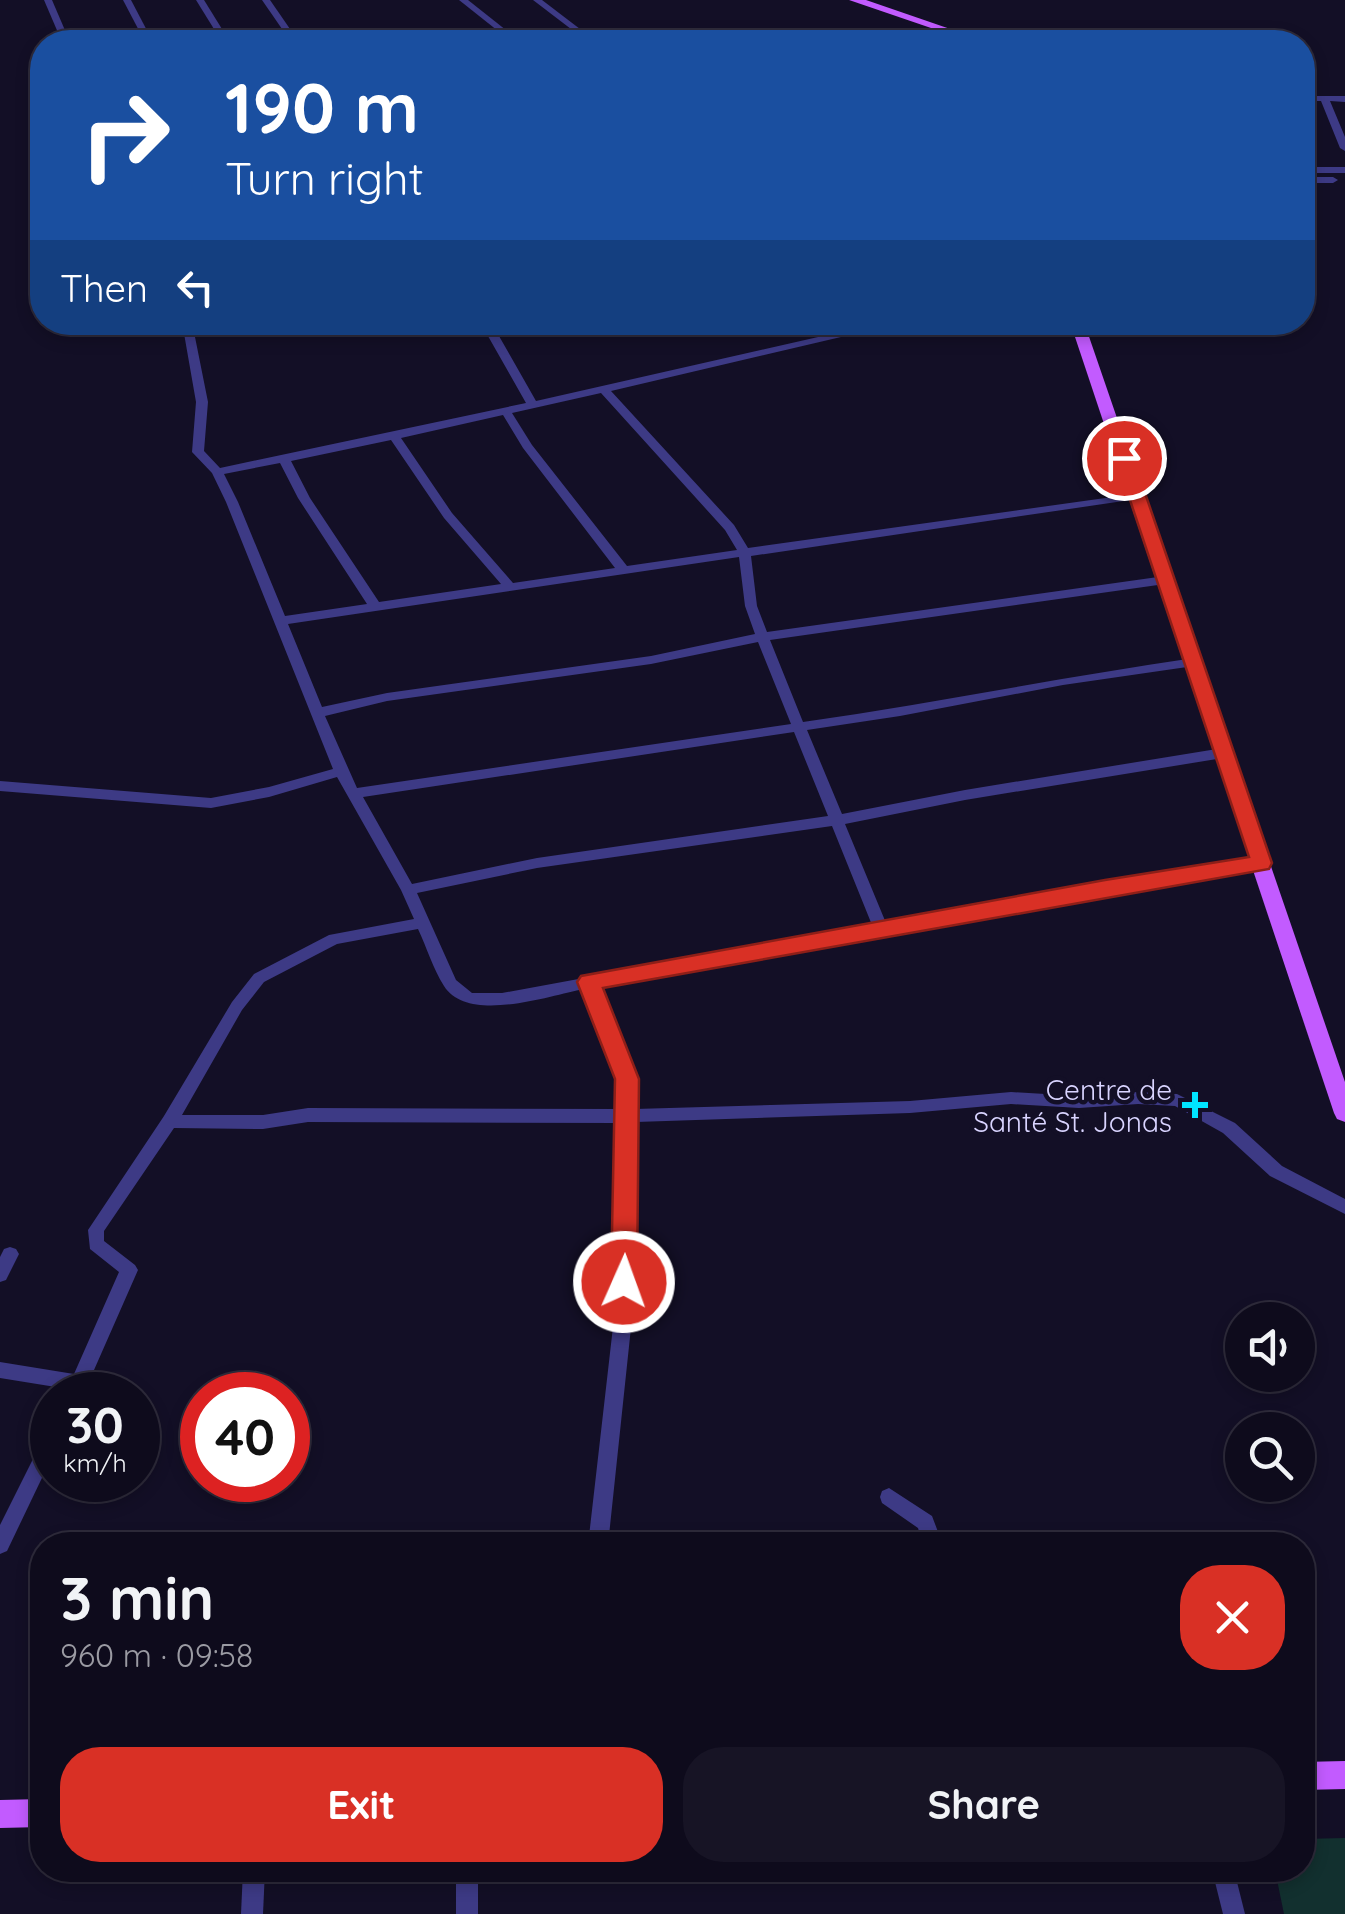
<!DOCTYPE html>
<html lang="en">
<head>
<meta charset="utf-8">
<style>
  body { margin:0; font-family:Quicksand,sans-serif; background:#171425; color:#f1f3f6; height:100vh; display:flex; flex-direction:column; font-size:38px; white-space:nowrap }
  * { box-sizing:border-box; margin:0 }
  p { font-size:32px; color:#9b9ba3 }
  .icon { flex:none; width:55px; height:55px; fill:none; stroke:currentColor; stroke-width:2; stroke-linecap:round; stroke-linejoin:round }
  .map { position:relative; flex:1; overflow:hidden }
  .sheet { position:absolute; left:30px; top:1532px; width:1285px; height:350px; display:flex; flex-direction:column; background:#0e0b1c; border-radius:40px; box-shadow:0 5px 15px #0003,0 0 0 2px #2e2b3b }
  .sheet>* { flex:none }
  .guide { position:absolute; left:30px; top:30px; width:1285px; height:305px; border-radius:40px; box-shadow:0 5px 15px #0003,0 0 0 2px #2e2b3b; background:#1a4fa0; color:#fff; overflow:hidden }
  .fabs { position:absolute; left:1225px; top:1302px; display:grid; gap:20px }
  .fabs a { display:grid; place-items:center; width:90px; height:90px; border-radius:50%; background:#0e0b1c; box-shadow:0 5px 15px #0003,0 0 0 2px #2e2b3b; font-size:50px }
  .speed { position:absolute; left:30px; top:1372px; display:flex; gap:20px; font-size:50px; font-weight:700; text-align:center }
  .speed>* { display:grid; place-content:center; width:130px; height:130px; border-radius:50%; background:#0e0b1c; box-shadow:0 5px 15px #0003,0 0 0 2px #2e2b3b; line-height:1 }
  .speed small { font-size:25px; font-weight:400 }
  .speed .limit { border:15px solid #d22; background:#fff; color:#111 }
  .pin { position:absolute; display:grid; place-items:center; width:85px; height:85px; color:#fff; margin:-42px; border:5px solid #fff; border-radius:50%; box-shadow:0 2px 10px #0007 }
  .me { position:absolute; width:110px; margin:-55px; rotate:2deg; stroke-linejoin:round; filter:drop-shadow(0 0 8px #0008) }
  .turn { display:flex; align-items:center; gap:35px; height:210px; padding:0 30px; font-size:45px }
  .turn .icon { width:130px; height:130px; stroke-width:2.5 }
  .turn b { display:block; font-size:70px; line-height:85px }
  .then { display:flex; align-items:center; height:95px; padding:0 30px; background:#0003; gap:20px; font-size:38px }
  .round { display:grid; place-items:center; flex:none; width:105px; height:105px; border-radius:40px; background:#171425 }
  .summary { display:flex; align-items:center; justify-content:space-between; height:170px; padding:0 30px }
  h1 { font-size:60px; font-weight:800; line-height:75px }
  .primary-button { display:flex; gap:20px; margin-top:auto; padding:20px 30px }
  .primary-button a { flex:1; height:115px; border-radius:40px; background:#d93025; color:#fff; font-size:40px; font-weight:800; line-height:115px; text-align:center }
  .primary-button a+a { background:#171425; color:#f1f3f6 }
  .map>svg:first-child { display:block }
</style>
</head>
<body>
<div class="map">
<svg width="1345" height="1914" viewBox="0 0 1345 1914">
  <rect width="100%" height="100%" fill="#130f26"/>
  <polygon fill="#12302f" points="1345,1838 1345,1914 1284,1914 1275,1870 1302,1870 1303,1839"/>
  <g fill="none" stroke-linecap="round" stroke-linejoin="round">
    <g fill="#3d3a85" fill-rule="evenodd">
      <polygon points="44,0 52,0 70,42 62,42"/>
      <polygon points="123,0 131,0 153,42 145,42"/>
      <polygon points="196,0 204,0 230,42 222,42"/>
      <polygon points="262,0 270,0 299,42 291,42"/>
      <polygon points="459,0 468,0 521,42 512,42"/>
      <polygon points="533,0 542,0 597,42 588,42"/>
      <polygon points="969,34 993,40 994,42 981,42 966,39 966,35"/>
      <polygon points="1302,67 1306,70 1311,96 1345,96 1345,102 1330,101 1345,137 1345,151 1340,148 1321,101 1302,101"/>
      <rect x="1302" y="167" width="43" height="6"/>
      <polygon points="1302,177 1333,177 1338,180 1333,183 1302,183"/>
      <path d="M182,322H192L208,402L204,451L220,468L526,403L480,322H491L536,401L884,322H905L611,391L734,525L748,548L1141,493L1143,495L1137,499L751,556L757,606L767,632L1165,576L1171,580L1165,584L770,640L803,722C934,703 1063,677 1194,658L1200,662L1194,666L1063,685L900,716L807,730L842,814L965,790L1223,748L1230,753L1223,758L965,800L845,824L886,923L1142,876L1262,858L1267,859L1269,863L1267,867L1142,886L599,987L632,1065L635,1109L910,1101L1011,1092L1079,1096L1138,1092L1177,1094L1235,1123L1282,1166L1345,1199V1214L1270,1176L1223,1133L1175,1106L1138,1104L1079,1108L1011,1104L910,1113L636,1122L632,1318L608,1545H588L614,1318L620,1123L308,1122L263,1129L174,1128L104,1231V1241L135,1265L138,1270L83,1395H65L68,1389L0,1378V1362L74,1374L119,1272L90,1249L88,1230L164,1116L232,1002L254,974L329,935L414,919L401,890L337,777L269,797L211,808L0,791V781L211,798L269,787L333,769L226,502L212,473L192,452L196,402ZM601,393L725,530L737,550L627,566L532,445L512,413ZM503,415L523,448L615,568L513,583L452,513L401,438ZM391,440L444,518L501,584L379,602L310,498L291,461ZM280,463L298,498L367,604L285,616L238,502L224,474ZM739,557L745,606L755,634L651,656L387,693L322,707L288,624ZM758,642L791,724L357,788L325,716L387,701L651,664ZM794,732L828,816L537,858L412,884L363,797ZM832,826L872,925L502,993H472L456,980L417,893L537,868ZM418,929C427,948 433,969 444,986C468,1024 548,996 584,989L616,1065L619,1109L308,1108L263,1115H182L242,1010L264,982L337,944Z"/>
      <polygon points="10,1247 16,1249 19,1254 6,1280 0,1282 0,1257 4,1249"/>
      <polygon points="52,1431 52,1457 7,1551 0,1554 0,1525 46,1433"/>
      <polygon points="889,1488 932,1516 943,1545 923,1545 918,1528 882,1503 880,1497 882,1491"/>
      <polygon points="243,1870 265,1870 263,1914 241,1914"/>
      <rect x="456" y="1870" width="22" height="44"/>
      <polygon points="1212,1870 1234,1870 1245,1914 1223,1914"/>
    </g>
    <g fill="#c25bff" fill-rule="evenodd">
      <polygon points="849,0 866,0 988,42 972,42"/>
      <polygon points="1070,322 1084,322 1345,1082 1345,1122 1337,1119 1334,1113"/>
      <polygon points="1345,1761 1345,1789 1302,1790 1302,1762"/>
      <polygon points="42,1799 42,1827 0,1828 0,1800"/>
    </g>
  </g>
  <polygon fill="#d93025" stroke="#8d1f18" stroke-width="2.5" points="1124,452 1133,458 1272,863 1269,869 603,988 639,1079 637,1282 634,1290 624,1293 615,1290 611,1282 615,1079 577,982 581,976 1105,880 1249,857 1116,458"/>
  <path fill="#00e5ff" stroke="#130f26" stroke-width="4" d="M1190 1090h10v10h10v10h-10v10h-10v-10h-10v-10h10z"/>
  <g text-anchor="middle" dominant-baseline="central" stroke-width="9" stroke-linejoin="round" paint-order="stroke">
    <g font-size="28" fill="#d9d4ff" stroke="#130f26" text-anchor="end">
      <text x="1172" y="1089">Centre de<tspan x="1172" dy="32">Santé St. Jonas</tspan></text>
    </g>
  </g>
</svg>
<div class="fabs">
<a><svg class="icon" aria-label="sound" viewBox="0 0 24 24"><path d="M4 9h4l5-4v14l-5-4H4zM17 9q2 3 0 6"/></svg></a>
<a><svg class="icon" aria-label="search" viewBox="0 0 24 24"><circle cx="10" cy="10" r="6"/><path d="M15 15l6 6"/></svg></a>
</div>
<div class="speed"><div>30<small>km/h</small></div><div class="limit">40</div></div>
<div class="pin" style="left:1124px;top:458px;background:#d93025"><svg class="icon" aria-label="arrive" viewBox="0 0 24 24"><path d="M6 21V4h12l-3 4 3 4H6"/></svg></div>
<svg class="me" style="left:624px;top:1282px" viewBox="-20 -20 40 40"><circle r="17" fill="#d93025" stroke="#fff" stroke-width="3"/><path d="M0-11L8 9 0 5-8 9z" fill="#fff"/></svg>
<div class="guide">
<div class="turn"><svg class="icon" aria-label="right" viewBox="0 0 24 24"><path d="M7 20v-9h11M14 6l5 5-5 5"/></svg><div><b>190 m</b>Turn right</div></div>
<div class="then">Then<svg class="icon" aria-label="left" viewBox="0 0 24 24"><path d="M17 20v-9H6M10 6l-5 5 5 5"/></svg></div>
</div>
<section class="sheet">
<div class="summary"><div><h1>3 min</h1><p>960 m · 09:58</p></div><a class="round" style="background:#d93025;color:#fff"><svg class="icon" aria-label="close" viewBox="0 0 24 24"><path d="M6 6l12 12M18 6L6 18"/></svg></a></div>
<div class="primary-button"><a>Exit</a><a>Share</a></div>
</section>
</div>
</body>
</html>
